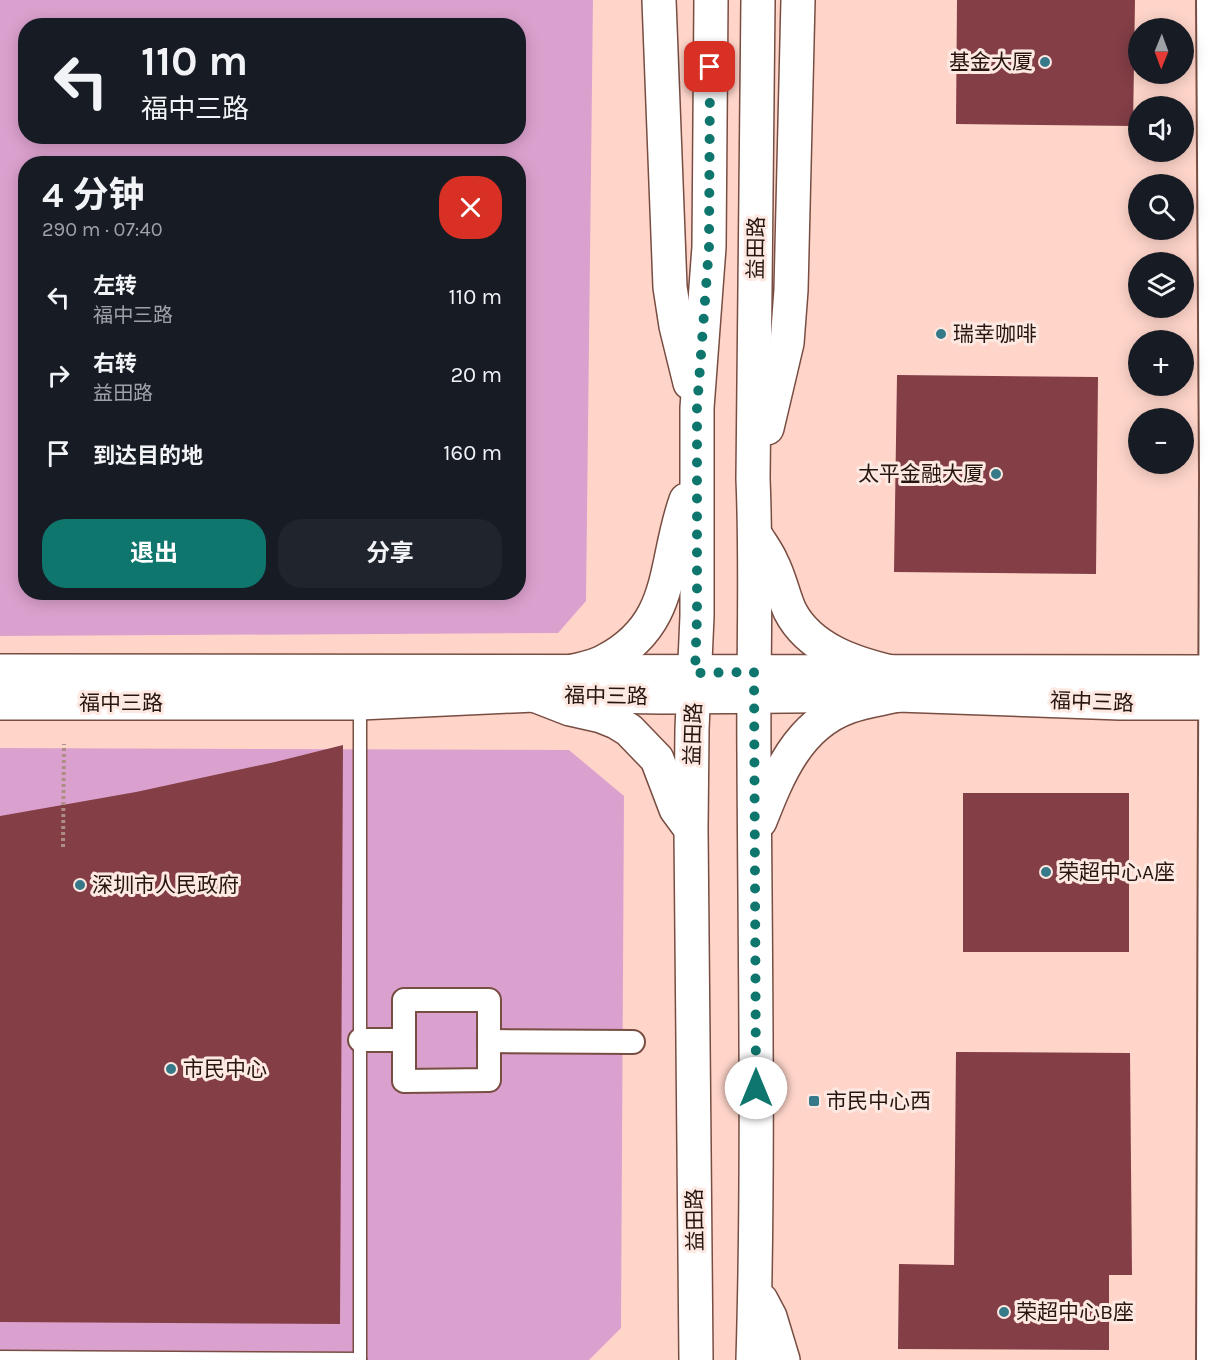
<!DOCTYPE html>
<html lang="zh">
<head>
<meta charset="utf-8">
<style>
  body { margin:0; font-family:Karla,"Noto Sans SC",sans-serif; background:#20242c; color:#f1f3f6; height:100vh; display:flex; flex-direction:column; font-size:22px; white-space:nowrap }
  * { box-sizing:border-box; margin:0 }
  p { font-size:20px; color:#9ea1a6 }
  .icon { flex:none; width:33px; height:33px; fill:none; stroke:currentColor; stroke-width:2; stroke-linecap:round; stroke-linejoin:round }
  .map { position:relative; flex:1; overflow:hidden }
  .panel { position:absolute; left:18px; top:156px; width:508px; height:444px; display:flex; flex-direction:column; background:#171b24; border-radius:24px; box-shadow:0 3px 15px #0003 }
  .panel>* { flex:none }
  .banner { position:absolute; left:18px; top:18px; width:508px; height:126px; border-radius:24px; box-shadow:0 3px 15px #0003; background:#171b24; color:#f1f3f6; overflow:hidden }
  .needle { width:39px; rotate:181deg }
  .fabs { position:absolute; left:1128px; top:18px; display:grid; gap:12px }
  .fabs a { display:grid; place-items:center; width:66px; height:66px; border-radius:50%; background:#171b24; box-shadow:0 3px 15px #0003; font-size:30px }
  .pin { position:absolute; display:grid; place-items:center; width:51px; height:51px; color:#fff; margin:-26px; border-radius:12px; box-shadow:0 3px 9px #0006 }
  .me { position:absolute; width:66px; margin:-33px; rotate:0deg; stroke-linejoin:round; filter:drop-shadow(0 0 4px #0008) }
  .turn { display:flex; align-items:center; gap:21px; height:126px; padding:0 24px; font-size:27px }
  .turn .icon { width:78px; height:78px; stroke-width:2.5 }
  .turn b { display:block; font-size:42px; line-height:51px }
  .round { display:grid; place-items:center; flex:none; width:63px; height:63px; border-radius:24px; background:#20242c }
  .summary { display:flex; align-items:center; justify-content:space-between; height:102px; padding:0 24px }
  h1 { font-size:36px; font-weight:700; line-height:45px }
  .action { display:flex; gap:12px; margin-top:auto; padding:12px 24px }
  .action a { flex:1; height:69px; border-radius:24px; background:#0f766e; color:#fff; font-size:24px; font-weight:700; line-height:69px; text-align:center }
  .action a+a { background:#20242c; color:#f1f3f6 }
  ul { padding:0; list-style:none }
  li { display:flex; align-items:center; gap:18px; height:78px; padding:0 24px }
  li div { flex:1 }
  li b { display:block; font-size:22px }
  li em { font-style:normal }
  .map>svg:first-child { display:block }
</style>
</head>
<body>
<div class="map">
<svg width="1213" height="1360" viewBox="0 0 1213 1360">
  <rect width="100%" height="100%" fill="#ffd5ca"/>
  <g fill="#dba1ce" fill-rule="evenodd">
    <path d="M0,0H593L586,601L558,633L0,636ZM26,26H519V136H26ZM26,164H519V592H26Z"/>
    <polygon points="0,748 569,750 624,796 621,1328 589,1360 0,1360"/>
  </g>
  <g fill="#833e46">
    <polygon points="957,0 1135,0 1133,126 956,124"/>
    <polygon points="897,375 1098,377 1096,574 894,572"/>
    <polygon points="343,745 340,1324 0,1322 0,816 136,792 275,762"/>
    <rect x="963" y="793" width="166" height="159"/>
    <polygon points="956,1052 1130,1053 1132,1275 1109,1275 1109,1350 898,1349 899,1264 954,1265"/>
  </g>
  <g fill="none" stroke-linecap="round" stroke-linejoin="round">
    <defs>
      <g id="lane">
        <polyline points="0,1357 360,1359"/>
        <polyline points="360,1360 360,704"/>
      </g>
      <g id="street">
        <polygon points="404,1000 489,1000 489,1080 404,1081"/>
        <polyline points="360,1040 404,1040"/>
        <polyline points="489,1041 633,1042"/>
        <polyline points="1208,1360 1211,477 1208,0"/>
      </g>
      <g id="secondary">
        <polyline points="0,671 1213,672"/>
        <polyline points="0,703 360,703 534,695 662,697 898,695 1120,703 1213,703"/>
      </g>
      <g id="primary">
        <polyline points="659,0 670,287 676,326 690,383"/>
        <polyline points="767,428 787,343 791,290 798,0"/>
        <path d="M758,539C763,547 769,555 772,563C780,578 783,596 790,611C810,650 856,664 895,673"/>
        <path d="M570,672C581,669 595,667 605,661C676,624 663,564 686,500"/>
        <polyline points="534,695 570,709 601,716 616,722 629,730 657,759 676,809 687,824"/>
        <path d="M760,821C778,775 798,725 848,707C863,701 881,699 898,695"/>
        <polyline points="761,1300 770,1317 783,1360"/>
        <polyline points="696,1360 691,830 692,729 697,616 697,408 709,247 711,0"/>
        <path d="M753,1360C759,1159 755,957 754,756C753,663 757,571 753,479L758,0"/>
      </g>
    </defs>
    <use href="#lane" stroke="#784d42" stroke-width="15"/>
    <use href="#street" stroke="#784d42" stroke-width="26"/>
    <use href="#secondary" stroke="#784d42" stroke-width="36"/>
    <use href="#primary" stroke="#784d42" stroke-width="36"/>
    <polyline stroke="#ae8d84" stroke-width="4" stroke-dasharray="3 3" stroke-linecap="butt" points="63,847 64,744"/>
    <use href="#lane" stroke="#fff" stroke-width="12"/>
    <use href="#street" stroke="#fff" stroke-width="22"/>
    <use href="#secondary" stroke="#fff" stroke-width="33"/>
    <use href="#primary" stroke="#fff" stroke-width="33"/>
  </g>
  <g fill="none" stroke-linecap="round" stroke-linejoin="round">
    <polyline stroke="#0f766e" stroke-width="10" stroke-dasharray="0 18" points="710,67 709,247 697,408 697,616 695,673 754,672 756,1088"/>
  </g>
  <g fill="#367a89" stroke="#fde8e2" stroke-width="2">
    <circle cx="1045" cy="62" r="6"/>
    <circle cx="941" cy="334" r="6"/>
    <circle cx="996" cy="474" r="6"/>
    <circle cx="1046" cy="872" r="6"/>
    <circle cx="80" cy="885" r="6"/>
    <circle cx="171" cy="1069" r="6"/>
    <rect x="808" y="1095" width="12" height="12" rx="3"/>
    <circle cx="1004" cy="1312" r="6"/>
  </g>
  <g text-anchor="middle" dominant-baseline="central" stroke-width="6" stroke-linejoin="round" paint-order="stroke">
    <g font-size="21" fill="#271510" stroke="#fde8e2" text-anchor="start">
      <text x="1033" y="62" text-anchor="end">基金大厦</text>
      <text x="953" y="334">瑞幸咖啡</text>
      <text x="984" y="474" text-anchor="end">太平金融大厦</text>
      <text x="1058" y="872">荣超中心A座</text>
      <text x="92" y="885">深圳市人民政府</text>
      <text x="183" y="1069">市民中心</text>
      <text x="826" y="1101">市民中心西</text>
      <text x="1016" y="1312">荣超中心B座</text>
    </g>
    <g font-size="21" fill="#271510" stroke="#fde8e2">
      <text transform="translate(756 248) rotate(-89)">益田路</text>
      <text transform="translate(606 696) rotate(1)">福中三路</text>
      <text transform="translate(1092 702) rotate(2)">福中三路</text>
      <text x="121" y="703">福中三路</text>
      <text transform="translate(693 734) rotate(-88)">益田路</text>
      <text transform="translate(695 1220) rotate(-91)">益田路</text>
    </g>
  </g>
</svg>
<div class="fabs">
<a><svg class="needle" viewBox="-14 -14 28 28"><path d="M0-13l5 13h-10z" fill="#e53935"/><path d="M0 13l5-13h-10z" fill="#9ea1a6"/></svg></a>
<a><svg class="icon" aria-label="sound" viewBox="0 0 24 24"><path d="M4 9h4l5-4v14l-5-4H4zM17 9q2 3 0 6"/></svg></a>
<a><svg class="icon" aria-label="search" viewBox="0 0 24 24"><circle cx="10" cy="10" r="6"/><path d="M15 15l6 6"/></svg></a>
<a><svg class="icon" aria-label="layers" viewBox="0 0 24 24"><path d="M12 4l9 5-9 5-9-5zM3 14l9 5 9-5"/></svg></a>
<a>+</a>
<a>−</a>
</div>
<div class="pin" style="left:710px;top:67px;background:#d93025"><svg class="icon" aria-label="arrive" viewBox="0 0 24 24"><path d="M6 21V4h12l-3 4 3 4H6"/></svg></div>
<svg class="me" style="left:756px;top:1088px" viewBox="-20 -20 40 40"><circle r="19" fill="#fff"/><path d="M0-13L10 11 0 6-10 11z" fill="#0f766e"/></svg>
<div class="banner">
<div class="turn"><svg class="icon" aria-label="left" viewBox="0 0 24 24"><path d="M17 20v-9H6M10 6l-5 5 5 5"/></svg><div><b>110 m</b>福中三路</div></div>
</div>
<section class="panel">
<div class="summary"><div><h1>4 分钟</h1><p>290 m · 07:40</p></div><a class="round" style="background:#d93025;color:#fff"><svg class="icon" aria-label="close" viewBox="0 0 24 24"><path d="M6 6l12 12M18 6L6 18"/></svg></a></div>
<ul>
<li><svg class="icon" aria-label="left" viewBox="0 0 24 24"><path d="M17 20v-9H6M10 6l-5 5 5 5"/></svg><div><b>左转</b><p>福中三路</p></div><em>110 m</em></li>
<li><svg class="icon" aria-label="right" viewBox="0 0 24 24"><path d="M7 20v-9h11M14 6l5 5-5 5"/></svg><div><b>右转</b><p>益田路</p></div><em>20 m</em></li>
<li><svg class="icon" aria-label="arrive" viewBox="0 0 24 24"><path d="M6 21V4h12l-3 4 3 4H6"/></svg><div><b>到达目的地</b></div><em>160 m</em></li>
</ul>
<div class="action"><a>退出</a><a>分享</a></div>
</section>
</div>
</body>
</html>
